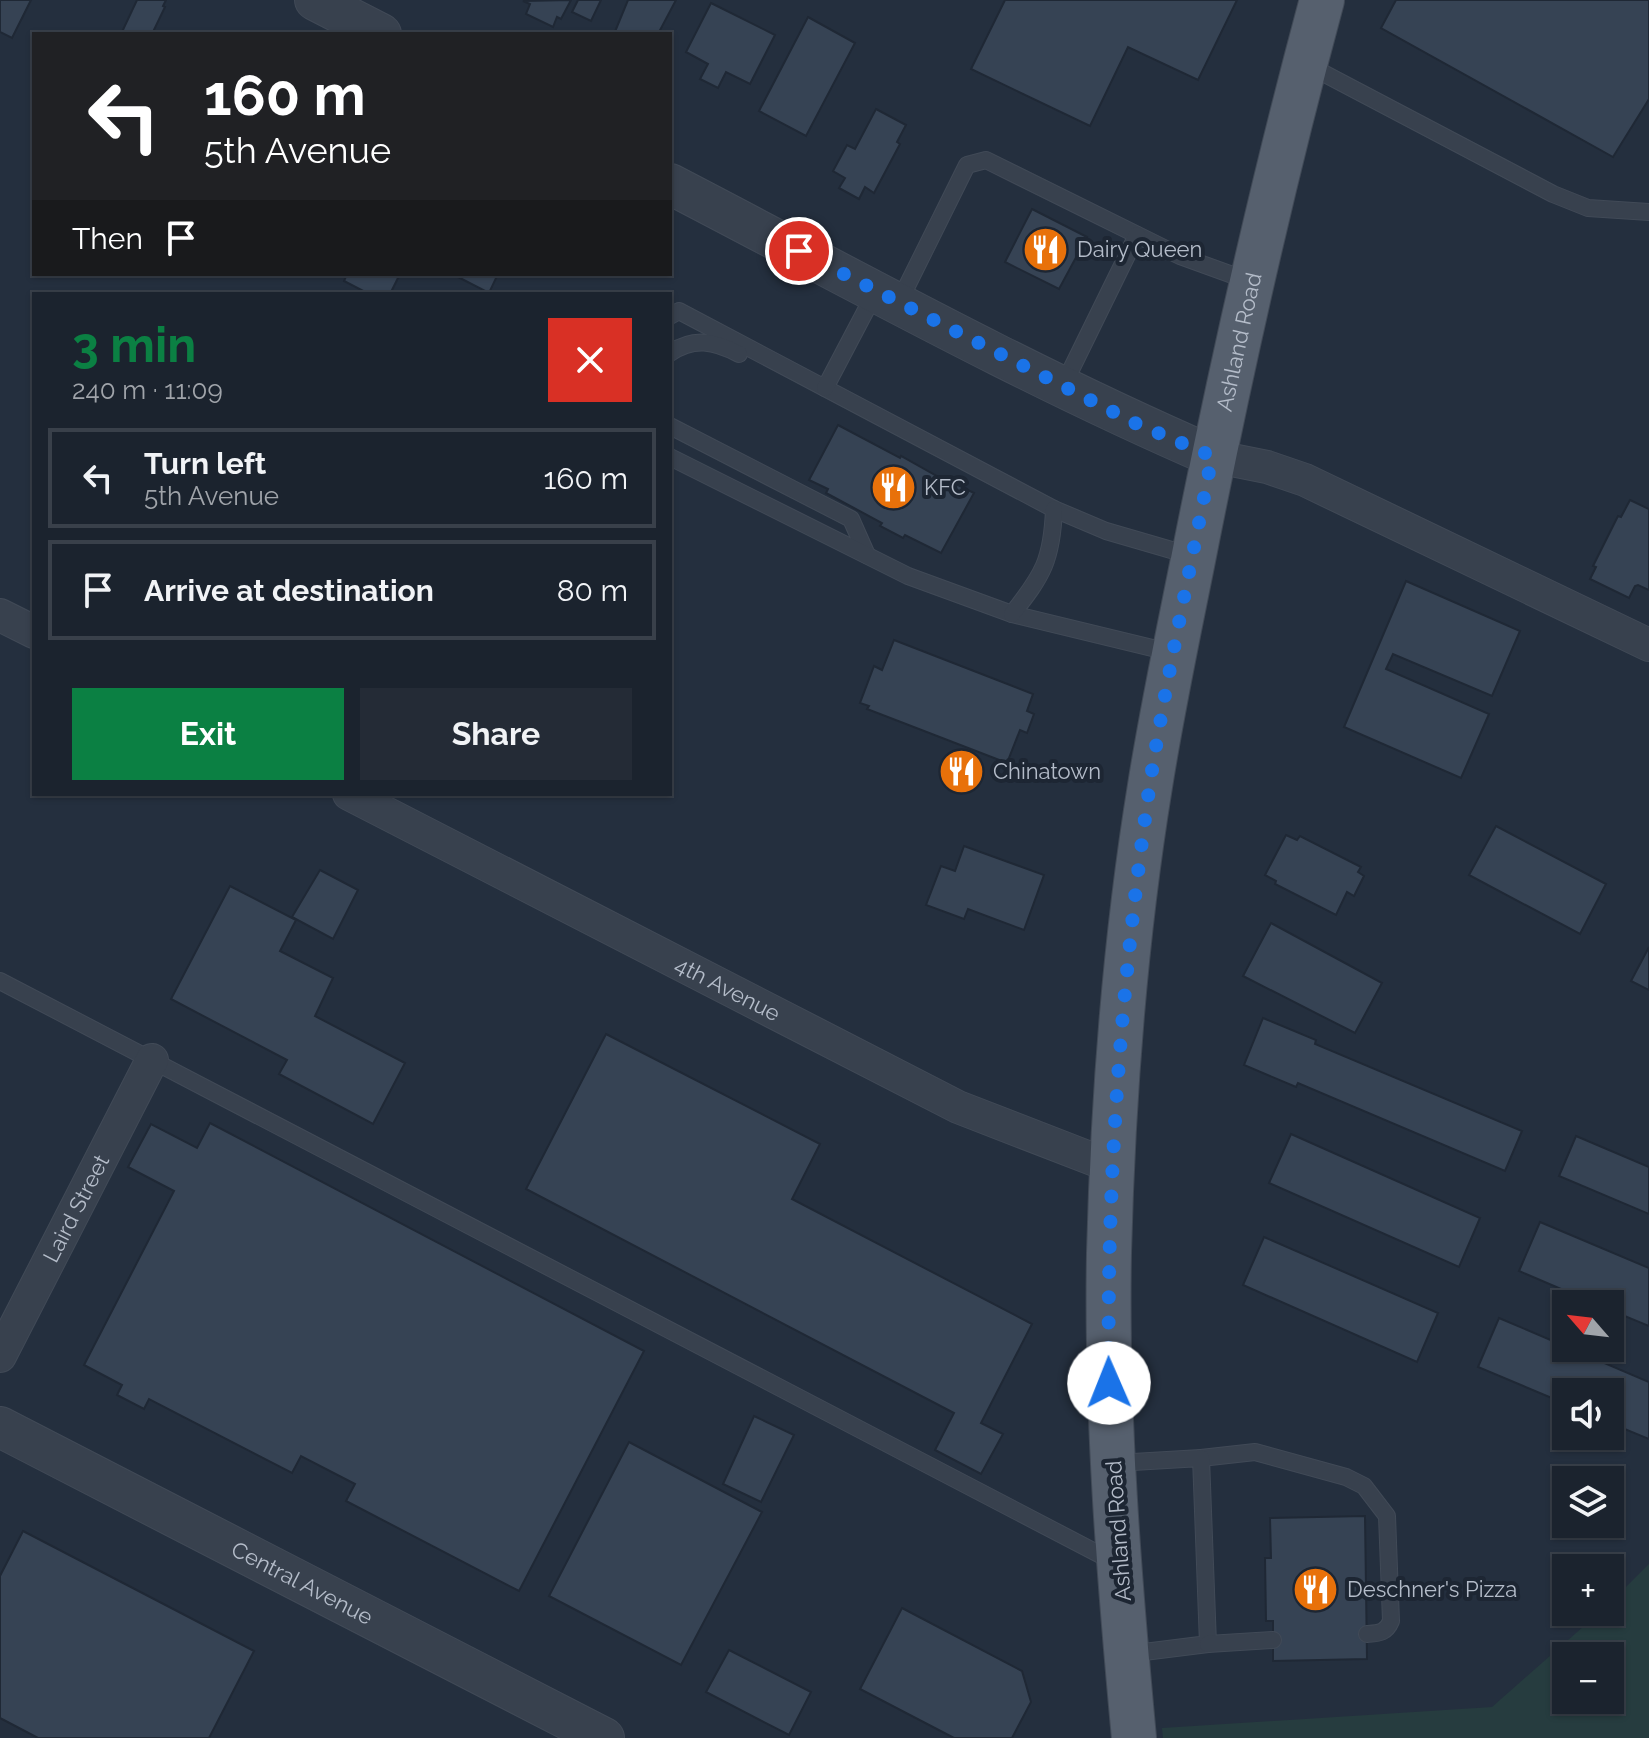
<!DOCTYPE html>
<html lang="en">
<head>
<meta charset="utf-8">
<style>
  body { margin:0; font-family:Raleway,sans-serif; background:#242b36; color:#f1f3f6; height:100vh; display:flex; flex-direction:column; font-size:30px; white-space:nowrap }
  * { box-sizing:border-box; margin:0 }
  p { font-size:26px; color:#a0a4aa }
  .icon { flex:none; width:44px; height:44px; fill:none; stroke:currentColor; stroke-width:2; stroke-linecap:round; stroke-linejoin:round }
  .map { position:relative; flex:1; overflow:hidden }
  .side { position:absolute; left:32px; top:292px; width:640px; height:504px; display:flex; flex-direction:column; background:#1b232e; border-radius:0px; box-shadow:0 2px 6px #0004,0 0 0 2px #39404a }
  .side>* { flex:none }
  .banner { position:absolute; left:32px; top:32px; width:640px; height:244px; border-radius:0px; box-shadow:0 2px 6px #0004,0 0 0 2px #39404a; background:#202124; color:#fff; overflow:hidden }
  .needle { width:52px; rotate:298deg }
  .controls { position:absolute; left:1552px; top:1290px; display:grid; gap:16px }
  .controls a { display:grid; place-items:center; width:72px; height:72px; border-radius:0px; background:#1b232e; box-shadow:0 2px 6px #0004,0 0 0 2px #39404a; font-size:40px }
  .pin { position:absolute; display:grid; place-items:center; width:68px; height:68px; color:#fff; margin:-34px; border:4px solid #fff; border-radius:50%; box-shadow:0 2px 8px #0007 }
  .me { position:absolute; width:88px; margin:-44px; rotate:359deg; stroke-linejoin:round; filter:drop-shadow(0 0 6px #0008) }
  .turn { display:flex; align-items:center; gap:28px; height:168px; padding:0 40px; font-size:36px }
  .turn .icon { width:104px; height:104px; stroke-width:2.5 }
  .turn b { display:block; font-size:56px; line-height:68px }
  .then { display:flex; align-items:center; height:76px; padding:0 40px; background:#0003; gap:16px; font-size:30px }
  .round { display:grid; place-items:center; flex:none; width:84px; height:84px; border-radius:0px; background:#242b36 }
  .overview { display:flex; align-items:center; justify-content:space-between; height:136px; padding:0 40px }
  h1 { font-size:48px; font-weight:700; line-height:60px; color:#0b8043 }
  .action { display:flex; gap:16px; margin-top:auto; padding:16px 40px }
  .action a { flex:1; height:92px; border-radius:0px; background:#0b8043; color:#fff; font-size:32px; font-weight:700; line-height:92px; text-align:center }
  .action a+a { background:#242b36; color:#f1f3f6 }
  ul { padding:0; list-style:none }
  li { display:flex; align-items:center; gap:24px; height:100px; margin:0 16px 12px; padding:0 24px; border:4px solid #39404a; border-radius:0px }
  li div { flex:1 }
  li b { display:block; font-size:30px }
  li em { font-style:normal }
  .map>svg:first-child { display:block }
</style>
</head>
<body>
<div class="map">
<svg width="1649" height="1738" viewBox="0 0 1649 1738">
  <rect width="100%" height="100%" fill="#242f3e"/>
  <path fill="#263c3f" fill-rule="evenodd" d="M1649,1564V1738H1163L1162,1728L1492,1707L1600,1612H1610V1603ZM1566,1656H1610V1700H1566Z"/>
  <g fill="#364354" stroke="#1f2835" stroke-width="2">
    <polygon points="0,0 31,0 12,38 0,32"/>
    <polygon points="137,0 166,0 163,6 165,7 152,34 121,34"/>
    <polygon points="571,0 561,19 557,17 553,27 526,14 530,4 523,1"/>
    <polygon points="578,0 601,0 591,21 572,12"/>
    <polygon points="628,0 676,0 658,34 614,34"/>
    <polygon points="1005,0 1237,0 1198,80 1128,47 1090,126 971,69"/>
    <polygon points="1396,0 1649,0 1649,99 1613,157 1381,28"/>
    <polygon points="711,3 775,35 750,84 726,72 718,88 700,79 708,64 686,52"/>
    <polygon points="808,17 855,43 806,136 759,111"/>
    <polygon points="876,109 906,125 897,142 900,144 874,193 865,187 859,199 839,188 845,178 833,171 847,145 855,149"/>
    <polygon points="1032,209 1087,237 1059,289 1005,262"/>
    <polygon points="347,274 400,274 390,294 369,294 344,281"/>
    <polygon points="457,274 498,274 489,293 456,276"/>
    <polygon points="838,425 900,458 901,456 953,485 954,483 974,493 941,553 905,535 903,538 880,526 882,523 826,493 828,489 809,480"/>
    <polygon points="1630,500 1649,509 1649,590 1638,585 1635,586 1629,598 1590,579 1596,567 1593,566 1618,516 1621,517"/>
    <polygon points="1406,581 1520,631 1492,696 1393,654 1386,669 1489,714 1461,778 1344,727"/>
    <polygon points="894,640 1033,694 1027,711 1034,714 1027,733 1020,730 1007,763 867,709 869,706 860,703 874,666 882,670"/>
    <polygon points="1496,826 1606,884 1580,934 1469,875"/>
    <polygon points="1286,835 1297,840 1300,836 1361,867 1358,872 1364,876 1354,896 1347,892 1336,915 1275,884 1276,881 1265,875"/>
    <polygon points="964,846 1044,875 1024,930 968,909 964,919 926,905 941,866 955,871"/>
    <polygon points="320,870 358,890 333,939 292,917"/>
    <polygon points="230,886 296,920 280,951 333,978 315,1016 405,1063 373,1124 279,1074 287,1060 171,999"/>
    <polygon points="1271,923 1382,983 1355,1033 1243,976"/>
    <polygon points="1649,947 1649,990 1631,981"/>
    <polygon points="1263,1018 1316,1040 1315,1044 1522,1131 1505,1171 1298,1083 1296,1087 1244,1065"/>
    <polygon points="606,1034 820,1144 792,1199 1032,1324 981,1423 1003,1434 981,1474 935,1450 954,1413 526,1189"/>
    <polygon points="210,1123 644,1351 519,1591 346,1501 355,1484 301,1456 292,1473 149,1399 144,1409 117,1395 122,1385 84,1365 174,1191 128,1167 151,1124 197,1148"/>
    <polygon points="1291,1134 1480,1218 1459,1267 1269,1183"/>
    <polygon points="1576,1136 1649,1167 1649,1214 1559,1176"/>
    <polygon points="1540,1222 1649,1268 1649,1326 1610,1310 1610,1304 1596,1304 1519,1271"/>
    <polygon points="1264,1237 1438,1313 1417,1362 1243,1285"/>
    <polygon points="1499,1318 1649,1382 1649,1439 1610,1423 1610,1392 1566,1392 1566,1404 1478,1367"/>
    <polygon points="754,1416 794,1435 761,1502 723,1484"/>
    <polygon points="629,1442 762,1512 681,1665 549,1596"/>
    <polygon points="1365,1516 1367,1659 1273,1661 1273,1621 1266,1621 1265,1558 1271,1558 1270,1518"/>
    <polygon points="23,1531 254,1651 209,1738 38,1738 0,1718 0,1576"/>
    <polygon points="902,1608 1022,1671 1031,1702 1012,1738 954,1738 860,1689"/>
    <polygon points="729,1650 811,1692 789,1735 706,1692"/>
  </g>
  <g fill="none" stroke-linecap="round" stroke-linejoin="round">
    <defs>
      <g id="service">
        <polyline points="1306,64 1553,194 1588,208 1649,212"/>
        <polyline points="899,302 967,165 986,160 1180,256 1249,281"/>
        <polyline points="670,316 679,311 1054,509 1106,531 1192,556"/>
        <path d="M670,353C694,337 714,341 739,354"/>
        <polyline points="1063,386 1137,235"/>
        <polyline points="825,388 876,291"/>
        <polyline points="670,426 851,519 867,555"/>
        <polyline points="670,457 908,576 1012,614 1173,653"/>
        <path d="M1012,614C1043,575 1052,560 1054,509"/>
        <polyline points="0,981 1116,1563"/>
        <path d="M1201,1458L1255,1452L1346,1477L1364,1486L1387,1516L1391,1621C1386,1633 1379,1633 1367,1634"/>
        <polyline points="1116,1463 1201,1458 1208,1644 1128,1654"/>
        <polyline points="1208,1644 1273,1640"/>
      </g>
      <g id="minor">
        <polyline points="1212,456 1267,467 1305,480 1649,645"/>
        <polyline points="0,615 34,632"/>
        <path id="s1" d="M349,794L958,1107L1113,1167"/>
        <path id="s2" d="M0,1356L152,1060"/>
      </g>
      <g id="tertiary">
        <polyline points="315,0 381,34"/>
        <path d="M670,184C849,277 1027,376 1212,456"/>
        <path id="s3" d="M0,1427L604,1738"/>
      </g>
      <g id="primary">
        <path id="s4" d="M1134,1738C1119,1577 1106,1415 1109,1253C1113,1097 1125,939 1150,786C1162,710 1178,635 1193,560C1230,372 1272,185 1322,0"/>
      </g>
    </defs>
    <use href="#service" stroke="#414a57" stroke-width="18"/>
    <use href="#minor" stroke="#414a57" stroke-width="34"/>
    <use href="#tertiary" stroke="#414a57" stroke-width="42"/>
    <use href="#primary" stroke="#414a57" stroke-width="46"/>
    <use href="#service" stroke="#38414e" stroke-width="16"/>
    <use href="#minor" stroke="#38414e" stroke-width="32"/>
    <use href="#tertiary" stroke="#38414e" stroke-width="40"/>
    <use href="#primary" stroke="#56606e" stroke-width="44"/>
  </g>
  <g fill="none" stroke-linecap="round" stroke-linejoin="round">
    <path stroke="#1a73e8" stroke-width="14" stroke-dasharray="0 25.2" d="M799,251L1135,423L1212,456C1191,567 1166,678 1149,790C1121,986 1106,1185 1109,1383"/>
  </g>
  <defs>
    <symbol id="restaurant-disc" viewBox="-11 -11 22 22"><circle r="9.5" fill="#e8710a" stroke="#1d2633"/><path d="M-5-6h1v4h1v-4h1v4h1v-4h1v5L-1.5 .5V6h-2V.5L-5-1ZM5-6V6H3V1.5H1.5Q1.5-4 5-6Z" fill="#fff"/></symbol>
  </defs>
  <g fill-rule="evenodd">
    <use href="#restaurant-disc" x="1020" y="224" width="51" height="51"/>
    <use href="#restaurant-disc" x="868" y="462" width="51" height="51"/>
    <use href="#restaurant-disc" x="936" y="746" width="51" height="51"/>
    <use href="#restaurant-disc" x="1290" y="1564" width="51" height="51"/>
  </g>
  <g text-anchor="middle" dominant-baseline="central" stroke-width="8" stroke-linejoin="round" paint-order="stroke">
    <g font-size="22" fill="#b4bcc9" stroke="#1d2633" text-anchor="start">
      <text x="1077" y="249">Dairy Queen</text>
      <text x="924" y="487">KFC</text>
      <text x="993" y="771">Chinatown</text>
      <text x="1347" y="1589">Deschner's Pizza</text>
    </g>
    <g font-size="22" fill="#b4bcc9" stroke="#1d2633">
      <text stroke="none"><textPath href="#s4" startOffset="1408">Ashland Road</textPath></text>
      <text stroke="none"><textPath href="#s1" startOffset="426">4th Avenue</textPath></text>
      <text stroke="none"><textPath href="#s2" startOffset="166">Laird Street</textPath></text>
      <text transform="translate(1118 1531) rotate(-94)">Ashland Road</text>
      <text stroke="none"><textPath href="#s3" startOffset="340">Central Avenue</textPath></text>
    </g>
  </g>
</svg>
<div class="controls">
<a><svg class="needle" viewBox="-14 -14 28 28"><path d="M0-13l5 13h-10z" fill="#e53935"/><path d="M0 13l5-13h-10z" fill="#a0a4aa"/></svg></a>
<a><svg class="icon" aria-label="sound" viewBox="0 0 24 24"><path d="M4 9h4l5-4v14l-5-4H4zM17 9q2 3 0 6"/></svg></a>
<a><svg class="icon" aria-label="layers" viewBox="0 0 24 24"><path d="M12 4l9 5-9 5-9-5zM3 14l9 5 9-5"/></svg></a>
<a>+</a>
<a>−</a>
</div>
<div class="pin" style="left:799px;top:251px;background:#d93025"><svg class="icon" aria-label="arrive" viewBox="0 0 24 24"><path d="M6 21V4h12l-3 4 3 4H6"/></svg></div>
<svg class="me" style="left:1109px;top:1383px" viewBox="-20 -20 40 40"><circle r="19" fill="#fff"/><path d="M0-13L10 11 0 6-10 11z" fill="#1a73e8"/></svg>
<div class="banner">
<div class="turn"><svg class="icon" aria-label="left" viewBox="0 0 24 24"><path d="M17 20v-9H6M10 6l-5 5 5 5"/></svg><div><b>160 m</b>5th Avenue</div></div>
<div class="then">Then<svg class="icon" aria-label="arrive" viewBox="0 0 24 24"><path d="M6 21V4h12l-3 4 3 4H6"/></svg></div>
</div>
<section class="side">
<div class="overview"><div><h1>3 min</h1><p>240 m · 11:09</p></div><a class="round" style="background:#d93025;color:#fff"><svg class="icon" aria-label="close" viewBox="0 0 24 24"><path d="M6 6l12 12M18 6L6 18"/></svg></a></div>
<ul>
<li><svg class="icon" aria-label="left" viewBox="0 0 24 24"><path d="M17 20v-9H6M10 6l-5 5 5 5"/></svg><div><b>Turn left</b><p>5th Avenue</p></div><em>160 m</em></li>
<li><svg class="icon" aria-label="arrive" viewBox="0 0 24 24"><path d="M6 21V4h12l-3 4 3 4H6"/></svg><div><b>Arrive at destination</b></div><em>80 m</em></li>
</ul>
<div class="action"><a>Exit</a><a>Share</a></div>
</section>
</div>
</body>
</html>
